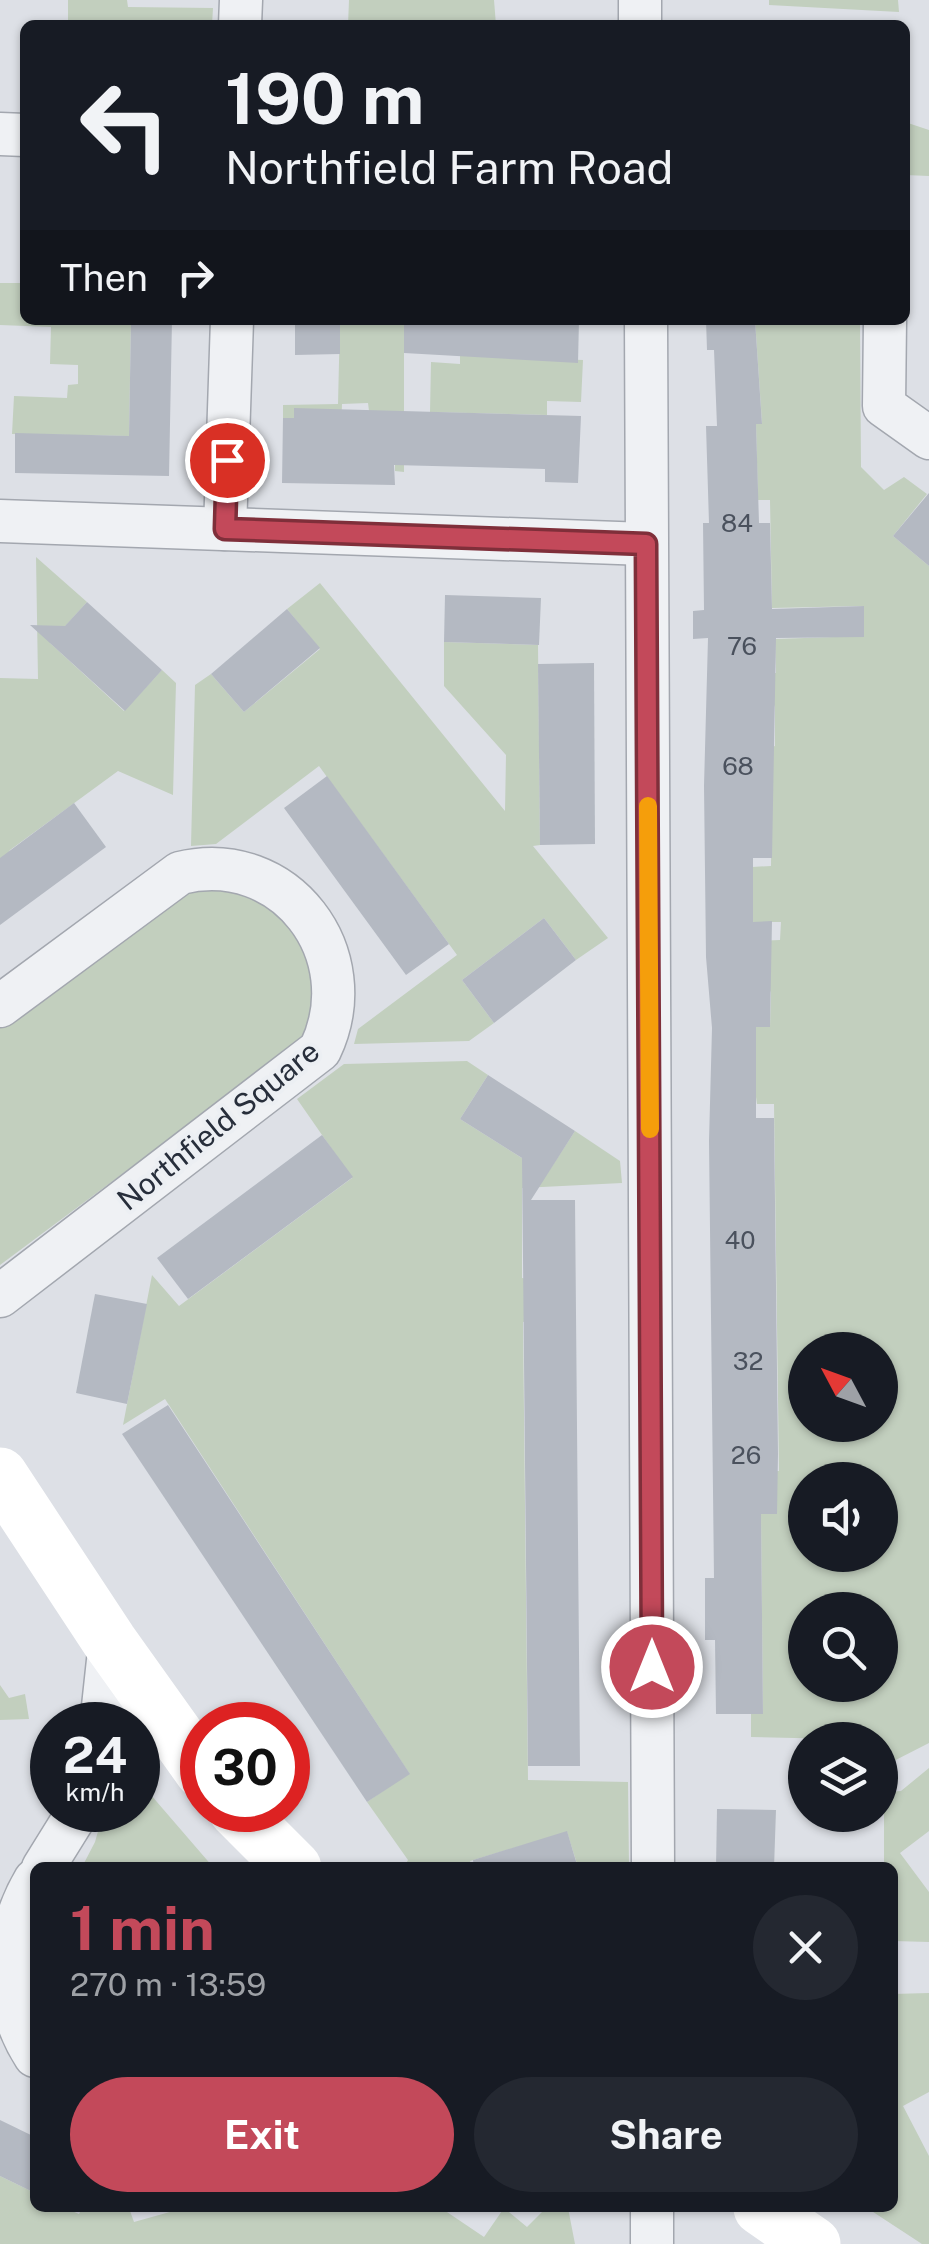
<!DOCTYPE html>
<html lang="en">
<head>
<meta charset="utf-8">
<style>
  body { margin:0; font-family:"Public Sans",sans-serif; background:#242831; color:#f1f3f6; height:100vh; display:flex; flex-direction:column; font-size:38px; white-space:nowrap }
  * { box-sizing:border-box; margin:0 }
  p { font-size:32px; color:#9ea1a6 }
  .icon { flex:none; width:55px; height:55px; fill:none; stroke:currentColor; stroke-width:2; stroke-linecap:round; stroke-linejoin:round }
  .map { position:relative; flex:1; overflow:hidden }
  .side { position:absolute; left:30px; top:1862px; width:868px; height:350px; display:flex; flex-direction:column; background:#171b24; border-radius:15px; box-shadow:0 2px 8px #0004 }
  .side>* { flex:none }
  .hud { position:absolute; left:20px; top:20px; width:890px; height:305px; border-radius:15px; box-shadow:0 2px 8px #0004; background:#171b24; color:#f1f3f6; overflow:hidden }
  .needle { width:65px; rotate:311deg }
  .controls { position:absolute; left:788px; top:1332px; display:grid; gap:20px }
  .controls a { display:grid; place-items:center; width:110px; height:110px; border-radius:50%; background:#171b24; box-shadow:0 2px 8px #0004; font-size:50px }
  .speed { position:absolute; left:30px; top:1702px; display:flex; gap:20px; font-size:50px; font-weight:700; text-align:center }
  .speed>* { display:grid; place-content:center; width:130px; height:130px; border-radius:50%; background:#171b24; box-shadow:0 2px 8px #0004; line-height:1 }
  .speed small { font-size:25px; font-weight:400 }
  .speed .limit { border:15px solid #d22; background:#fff; color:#111 }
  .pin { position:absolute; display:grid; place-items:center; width:85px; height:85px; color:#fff; margin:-42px; border:5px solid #fff; border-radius:50%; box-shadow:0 2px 10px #0007 }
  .me { position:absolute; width:110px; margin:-55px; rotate:0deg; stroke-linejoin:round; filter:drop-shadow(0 0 8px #0008) }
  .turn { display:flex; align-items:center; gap:35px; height:210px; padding:0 40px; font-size:45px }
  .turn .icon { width:130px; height:130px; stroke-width:2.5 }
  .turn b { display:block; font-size:70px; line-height:85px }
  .then { display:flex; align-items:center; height:95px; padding:0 40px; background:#0003; gap:20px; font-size:38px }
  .round { display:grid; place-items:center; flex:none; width:105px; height:105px; border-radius:52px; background:#242831 }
  .overview { display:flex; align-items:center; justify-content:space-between; height:170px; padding:0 40px }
  h1 { font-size:60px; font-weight:700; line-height:75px; color:#c3495a }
  .action { display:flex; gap:20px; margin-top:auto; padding:20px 40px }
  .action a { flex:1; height:115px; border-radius:60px; background:#c3495a; color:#fff; font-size:40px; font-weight:700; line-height:115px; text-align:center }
  .action a+a { background:#242831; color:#f1f3f6 }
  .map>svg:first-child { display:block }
</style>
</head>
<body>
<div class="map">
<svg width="929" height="2244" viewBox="0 0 929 2244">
  <rect width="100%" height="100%" fill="#dde0e6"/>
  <g fill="#c2cfbe" fill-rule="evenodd">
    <polygon points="68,0 127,0 128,7 213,8 212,25 68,25"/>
    <polygon points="349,0 494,0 496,25 348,25"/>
    <polygon points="769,0 898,0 899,12 769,5"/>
    <polygon points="905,122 929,130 929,176 905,175"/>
    <polygon points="0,283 25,283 25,320 131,320 129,436 12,434 14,396 67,398 68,385 78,384 78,365 50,364 51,327 0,325"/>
    <polygon points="340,320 404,320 404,472 395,471 395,412 369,411 368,403 342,404 341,433 328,419 283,418 283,405 338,404"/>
    <path d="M755,320H860L861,467L884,490L904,477L927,494L893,536L929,566V1743L880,1768V1740L751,1737V1713H763L761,1514L751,1472L779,1471L774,1104H757L756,1097V1027H770L771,993L753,941L780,940L781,922H753L752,867L771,866L772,747L775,746V707L759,674L776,673L775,639L864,636L863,606L772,608L770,500H758L756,424L762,423ZM805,1350H880V1425H805ZM805,1480H880V1555H805ZM805,1610H880V1685H805Z"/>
    <polygon points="460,355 583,360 581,402 547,401 547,415 430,412 431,362 460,364"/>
    <polygon points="36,557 87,602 50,643 124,711 162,670 176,683 173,795 118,771 10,850 0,867 0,678 38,679"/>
    <polygon points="320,583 505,811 506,755 444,686 444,642 538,645 540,845 533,846 608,938 576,960 544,918 462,980 494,1023 469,1041 354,1044 358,1029 457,955 319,766 216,844 191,846 195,685 211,674 244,712 320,649 287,609"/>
    <path d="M187,886L266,898C309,953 328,967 302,1040L0,1265V1028Z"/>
    <polygon points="467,1061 488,1075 460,1119 547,1174 575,1131 620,1161 622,1183 522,1188 522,1278 530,1279 530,1321 523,1322 528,1780 628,1782 629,1867 578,1867 567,1832 470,1861 472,1867 404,1867 408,1860 367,1802 409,1773 165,1399 123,1425 152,1275 179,1306 352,1178 297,1099 344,1064"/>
    <polygon points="0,1685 9,1698 25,1694 29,1719 0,1720"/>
    <polygon points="929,1768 929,1831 900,1853 929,1892 929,1942 893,1941 892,1868 884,1867 884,1792 901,1791"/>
    <polygon points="138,1780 213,1867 82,1867 95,1842 104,1810 138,1810"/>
    <polygon points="929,1993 929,2092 903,2106 929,2156 929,2244 922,2244 867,2208 892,2208 893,1994"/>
    <polygon points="0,2176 35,2193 35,2208 65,2208 79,2214 82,2208 129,2208 134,2222 184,2208 441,2208 484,2237 504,2208 527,2227 546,2208 568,2208 575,2244 0,2244"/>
  </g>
  <g fill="#b4b9c2">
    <polygon points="131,320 172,320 169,476 15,473 15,433 129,436"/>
    <polygon points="295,320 340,320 340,354 295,355"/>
    <polygon points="404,320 579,320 578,363 404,353"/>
    <polygon points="706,320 755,320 762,424 756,424 759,523 770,523 772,609 864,606 864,637 776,638 772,858 753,858 753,922 772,921 770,1027 756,1027 756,1118 774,1118 778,1454 777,1514 761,1514 763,1714 716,1714 715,1640 705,1640 705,1578 714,1578 709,1141 712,1028 706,957 704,786 708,638 693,639 693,611 704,610 703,523 709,523 706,426 717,426 714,350 707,350"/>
    <polygon points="294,408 581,416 578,483 545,482 545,469 394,465 395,485 282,483 283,418 294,418"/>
    <polygon points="929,493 929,566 893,536"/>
    <polygon points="445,595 541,598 539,645 444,642"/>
    <polygon points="87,602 162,670 125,711 30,625 65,626"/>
    <polygon points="287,609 320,648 244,712 211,674"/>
    <polygon points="594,663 595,844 540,845 538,664"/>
    <polygon points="327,776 449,944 406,975 284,808"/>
    <polygon points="74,803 106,847 0,925 0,858"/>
    <polygon points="544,918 576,960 494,1023 462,980"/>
    <polygon points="488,1075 575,1131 531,1200 575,1200 580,1766 528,1766 522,1158 460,1119"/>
    <polygon points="322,1135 353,1177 188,1299 157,1258"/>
    <polygon points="95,1294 147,1304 127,1404 76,1393"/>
    <polygon points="168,1405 410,1774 367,1802 122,1434"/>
    <polygon points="717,1809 776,1810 774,1868 716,1868"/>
    <polygon points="567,1831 578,1868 474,1868 473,1860"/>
    <polygon points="0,2120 35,2137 35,2193 0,2176"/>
  </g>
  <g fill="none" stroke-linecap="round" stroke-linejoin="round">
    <defs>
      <g id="street">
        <polyline points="640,0 640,25"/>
        <polyline points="240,25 241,0"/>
        <polyline points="0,134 25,135"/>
        <polyline points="646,320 653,1868"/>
        <polyline points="885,320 884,406 929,438"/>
        <polyline points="0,521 646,544"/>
        <polyline points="225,529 232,320"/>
        <path d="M0,1006L180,873C285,847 366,954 320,1050L0,1296"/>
        <polyline points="101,1725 110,1642"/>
        <polyline points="43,1868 79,1810"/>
        <path d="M35,1880C2,1936 0,2002 35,2056"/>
        <polyline points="652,2208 652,2244"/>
      </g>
    </defs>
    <use href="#street" stroke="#a3a7af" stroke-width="45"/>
    <use href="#street" stroke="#eff1f4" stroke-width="42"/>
    <g stroke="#fff" stroke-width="55">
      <polyline points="0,1475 110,1642 202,1771"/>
      <polyline points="236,1810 294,1868"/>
      <polyline points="761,2208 813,2244"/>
    </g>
  </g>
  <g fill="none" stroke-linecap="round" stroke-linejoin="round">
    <defs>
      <polyline id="route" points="227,460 225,529 646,544 652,1667"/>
    </defs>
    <use href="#route" stroke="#7f2f3a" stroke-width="25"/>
    <use href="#route" stroke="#c3495a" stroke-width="18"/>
    <polyline stroke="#f59e0b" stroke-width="18" points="648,806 650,1129"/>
  </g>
  <g text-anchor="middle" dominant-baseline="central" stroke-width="8" stroke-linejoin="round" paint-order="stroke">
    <g font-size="25" fill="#4a515d">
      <text x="737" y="523">84</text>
      <text x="742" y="646">76</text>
      <text x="738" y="766">68</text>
      <text x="740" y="1240">40</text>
      <text x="748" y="1361">32</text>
      <text x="746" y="1455">26</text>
    </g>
    <g font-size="30" fill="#272e3b" stroke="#eceff3">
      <text transform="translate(218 1125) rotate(-39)">Northfield Square</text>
    </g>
  </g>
</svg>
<div class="controls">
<a><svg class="needle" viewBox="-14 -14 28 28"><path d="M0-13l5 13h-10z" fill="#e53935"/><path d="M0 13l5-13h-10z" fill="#9ea1a6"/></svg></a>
<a><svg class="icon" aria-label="sound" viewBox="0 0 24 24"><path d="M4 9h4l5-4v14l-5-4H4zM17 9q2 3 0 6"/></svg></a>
<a><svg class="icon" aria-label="search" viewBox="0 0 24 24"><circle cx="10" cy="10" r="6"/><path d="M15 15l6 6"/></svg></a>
<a><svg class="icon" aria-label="layers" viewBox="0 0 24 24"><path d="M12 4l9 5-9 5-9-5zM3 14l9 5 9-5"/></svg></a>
</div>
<div class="speed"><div>24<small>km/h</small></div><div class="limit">30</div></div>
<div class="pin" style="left:227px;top:460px;background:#d93025"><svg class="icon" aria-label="arrive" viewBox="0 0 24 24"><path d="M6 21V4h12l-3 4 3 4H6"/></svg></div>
<svg class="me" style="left:652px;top:1667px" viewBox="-20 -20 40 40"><circle r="17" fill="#c3495a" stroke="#fff" stroke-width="3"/><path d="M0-11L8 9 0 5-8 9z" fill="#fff"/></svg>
<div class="hud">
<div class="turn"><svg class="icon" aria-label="left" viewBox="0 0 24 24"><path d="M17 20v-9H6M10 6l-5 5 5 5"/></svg><div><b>190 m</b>Northfield Farm Road</div></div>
<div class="then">Then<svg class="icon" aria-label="right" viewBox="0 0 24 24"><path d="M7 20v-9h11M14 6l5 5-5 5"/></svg></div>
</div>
<section class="side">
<div class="overview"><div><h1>1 min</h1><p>270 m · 13:59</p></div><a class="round"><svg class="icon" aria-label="close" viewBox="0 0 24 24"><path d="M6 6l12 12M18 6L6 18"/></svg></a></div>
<div class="action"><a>Exit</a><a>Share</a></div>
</section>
</div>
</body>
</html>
